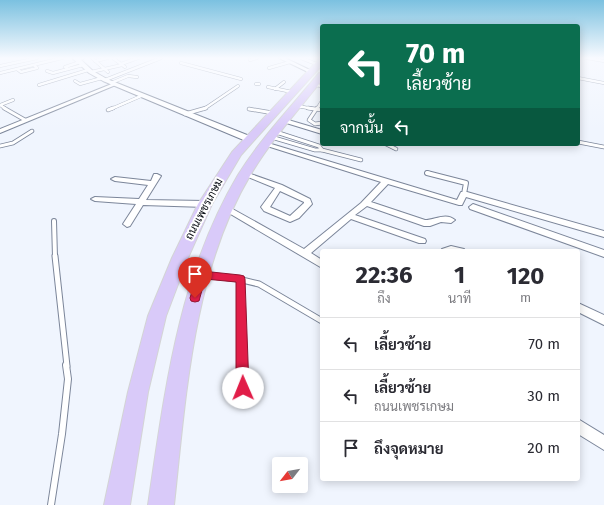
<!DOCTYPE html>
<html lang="th">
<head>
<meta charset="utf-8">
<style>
  body { margin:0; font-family:"Fira Sans",Sarabun,sans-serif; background:#f2f2f3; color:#2b2b33; height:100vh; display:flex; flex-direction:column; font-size:15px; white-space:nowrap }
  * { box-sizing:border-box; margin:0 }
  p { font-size:13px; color:#7c7c81 }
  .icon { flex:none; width:22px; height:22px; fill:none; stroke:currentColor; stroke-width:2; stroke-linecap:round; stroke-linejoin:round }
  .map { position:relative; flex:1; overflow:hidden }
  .panel { position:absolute; left:320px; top:249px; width:260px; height:232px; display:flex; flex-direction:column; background:#fff; border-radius:4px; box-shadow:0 2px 10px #0003 }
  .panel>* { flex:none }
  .hud { position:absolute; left:320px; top:24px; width:260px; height:122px; border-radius:4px; box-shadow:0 2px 10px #0003; background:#0b6e4f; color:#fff; overflow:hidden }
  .needle { width:26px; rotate:239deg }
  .tools { position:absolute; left:272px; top:457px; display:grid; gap:8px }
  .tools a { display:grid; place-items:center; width:36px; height:36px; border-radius:4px; background:#fff; box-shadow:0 2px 10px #0003; font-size:20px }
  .pin { position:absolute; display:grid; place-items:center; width:34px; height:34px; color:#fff; margin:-41px -17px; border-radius:50% 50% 50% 0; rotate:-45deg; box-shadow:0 0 4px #0007 }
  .pin .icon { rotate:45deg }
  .me { position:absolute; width:44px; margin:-22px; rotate:359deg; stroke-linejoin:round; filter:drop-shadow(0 0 3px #0008) }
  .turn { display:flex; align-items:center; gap:14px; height:84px; padding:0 20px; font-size:18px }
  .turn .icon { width:52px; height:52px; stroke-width:2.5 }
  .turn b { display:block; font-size:28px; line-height:34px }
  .then { display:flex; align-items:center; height:38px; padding:0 20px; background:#0003; gap:8px; font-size:15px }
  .eta { display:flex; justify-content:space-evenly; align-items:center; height:68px; text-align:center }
  .eta b { font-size:24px; font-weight:700; line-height:28px }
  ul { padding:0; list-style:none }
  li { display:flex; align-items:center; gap:12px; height:52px; padding:0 20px; border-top:1px solid #e1e1e2 }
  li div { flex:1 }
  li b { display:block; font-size:15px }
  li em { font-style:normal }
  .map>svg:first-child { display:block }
</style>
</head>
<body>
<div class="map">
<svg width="604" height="505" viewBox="0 0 604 505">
  <rect width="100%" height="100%" fill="#f0f5fe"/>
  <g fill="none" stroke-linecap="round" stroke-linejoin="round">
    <defs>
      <g id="service-far4">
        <polyline points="92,58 108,72"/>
        <polyline points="113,58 125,67"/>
        <polyline points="301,58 319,65"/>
        <polyline points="587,58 604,61"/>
        <polyline points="77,59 83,58"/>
        <polyline points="250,60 257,58"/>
        <polyline points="95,61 108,58"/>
        <polyline points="181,63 241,79"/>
        <polyline points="121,64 138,58"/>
        <polyline points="0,66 37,58"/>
        <polyline points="269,68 290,62"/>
        <polyline points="17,69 21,72 37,68 34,65"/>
        <polyline points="68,69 65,67 80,62"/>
        <polyline points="47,71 53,73 83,65"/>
        <polyline points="91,72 122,65"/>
        <polyline points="0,73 62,58"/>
        <polyline points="578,78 604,83"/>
        <polyline points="105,80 161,58"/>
        <polyline points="75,81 80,84 102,78"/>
        <polyline points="111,83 128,76 137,77"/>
        <polyline points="256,84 259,84"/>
        <polyline points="39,85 88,70"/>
        <polyline points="314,85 322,86"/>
        <polyline points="268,87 292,92"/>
        <polyline points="275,89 284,82"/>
        <polyline points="297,106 314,109"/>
        <polyline points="6,109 0,105 13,100"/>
        <polyline points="111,109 141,96"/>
        <polyline points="204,109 238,86"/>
        <polyline points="317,109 322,101"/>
      </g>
      <g id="service-far3">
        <polyline points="4,108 25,120"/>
        <polyline points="308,108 322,110"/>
        <polyline points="317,108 309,120 315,124 322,123"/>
        <polyline points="249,109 273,113"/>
        <polyline points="108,110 113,108"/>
        <polyline points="185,114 206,108"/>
        <polyline points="271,137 315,150 322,150 319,146 276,132"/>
        <polyline points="578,142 604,147"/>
        <polyline points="386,144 396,149"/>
        <polyline points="0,146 13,143 32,131"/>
        <polyline points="322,150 361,160"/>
        <polyline points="427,173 429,173"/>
      </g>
      <g id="service-far2">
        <polyline points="427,173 466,183 464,194"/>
        <polyline points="54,221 55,257"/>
      </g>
      <g id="service-far1">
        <polyline points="55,256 67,366"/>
        <polyline points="203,275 238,279 259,284 322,321"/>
        <polyline points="240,279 242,366"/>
      </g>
      <g id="service">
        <polyline points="242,365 243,388"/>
        <polyline points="51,505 62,434 68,379 66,365"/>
      </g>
      <g id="minor">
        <polygon points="279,58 285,58 314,72 310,73"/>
        <polygon points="114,83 118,84 0,133 0,129"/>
        <polygon points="285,119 322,130 322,134 283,122 282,121"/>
        <path d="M264,143H268L457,200L461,192H467L604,231V237L466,197L462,205H459L388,184L371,202L425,220C435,220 446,212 455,220L451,223L441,222L430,226H424L367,206L355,215L425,239L426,241L425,243H419L351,219L311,253L322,260V268L222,209L223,207H229L304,249L361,203L381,182L264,145Z"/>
        <path d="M245,172L282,185L310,199L312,204L299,218L290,222L264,211L261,207L275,188L243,175V173ZM280,191L304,202V203L290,216L270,207Z"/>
        <polygon points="154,174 157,174 161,176 146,200 205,201 209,204 205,207 143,205 130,226 127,227 123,224 136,204 95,201 91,199 95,197 139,199 148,185 115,181 111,179 115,177 151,181"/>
        <polygon points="473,204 604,250 604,257 470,209 469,207"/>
        <polygon points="451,246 464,249 465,251 441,251 442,249"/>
        <polygon points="578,303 604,315 604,325 578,312"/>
        <polygon points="578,419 604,435 604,450 578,434"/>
      </g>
      <polygon id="secondary" points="72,58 79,58 93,71 107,79 252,137 253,139 249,142 246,141 103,81 89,73"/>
      <g id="primary">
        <polygon points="319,59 322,59 322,65 241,155 212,204 188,258 166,316 148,392 130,505 104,505 128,392 148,316 172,258 198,204 232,152"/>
        <path d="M319,73H322V80C298,111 271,140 251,174C193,271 186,395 174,505H148C165,391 178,276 238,175C261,138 292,106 319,73Z"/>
      </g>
    </defs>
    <use href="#service-far4" stroke="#7c869a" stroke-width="3.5"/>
    <use href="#service-far3" stroke="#7c869a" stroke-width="4.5"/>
    <use href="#service-far2" stroke="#7c869a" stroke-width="6"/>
    <use href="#service-far1" stroke="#7c869a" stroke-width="7"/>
    <use href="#service" stroke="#7c869a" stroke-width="8"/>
    <use href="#minor" stroke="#7c869a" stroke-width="2"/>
    <use href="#secondary" stroke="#7c869a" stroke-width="2"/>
    <use href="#primary" stroke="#d3d4d5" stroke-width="2"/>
    <use href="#service-far4" stroke="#fff" stroke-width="2.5"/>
    <use href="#service-far3" stroke="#fff" stroke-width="3"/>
    <use href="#service-far2" stroke="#fff" stroke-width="4"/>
    <use href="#service-far1" stroke="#fff" stroke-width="5"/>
    <use href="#service" stroke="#fff" stroke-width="6"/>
    <use href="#minor" fill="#fff" fill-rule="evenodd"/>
    <use href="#secondary" fill="#fff" fill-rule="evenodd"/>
    <use href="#primary" fill="#d9caf9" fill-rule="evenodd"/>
  </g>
  <linearGradient id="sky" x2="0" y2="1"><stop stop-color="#7bc1e0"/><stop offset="0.45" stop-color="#f8faff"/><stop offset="1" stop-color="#f8faff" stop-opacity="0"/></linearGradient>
  <rect width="604" height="129" fill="url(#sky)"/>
  <polygon fill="#e11d48" stroke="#92132f" points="202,271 240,275 244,276 245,279 249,388 247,392 243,394 238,392 236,388 236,282 205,279 199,301 195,302 191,301 190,298 197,274 198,272"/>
  <g text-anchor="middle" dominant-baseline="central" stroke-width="4" stroke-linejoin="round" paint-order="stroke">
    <g font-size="11" fill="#0a0e15" stroke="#fff">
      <text transform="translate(204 209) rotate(-62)">ถนนเพชรเกษม</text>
    </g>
  </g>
</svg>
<div class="tools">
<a><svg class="needle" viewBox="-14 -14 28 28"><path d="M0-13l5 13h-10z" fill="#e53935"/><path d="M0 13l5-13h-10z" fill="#7c7c81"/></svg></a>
</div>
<div class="pin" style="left:195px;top:298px;background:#d93025"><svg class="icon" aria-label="arrive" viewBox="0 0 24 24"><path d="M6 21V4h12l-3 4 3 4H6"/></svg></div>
<svg class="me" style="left:243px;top:388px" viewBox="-20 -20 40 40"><circle r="19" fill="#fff"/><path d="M0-13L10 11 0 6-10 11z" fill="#e11d48"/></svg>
<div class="hud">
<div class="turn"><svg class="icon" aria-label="left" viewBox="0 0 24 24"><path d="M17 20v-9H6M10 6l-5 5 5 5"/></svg><div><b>70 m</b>เลี้ยวซ้าย</div></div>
<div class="then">จากนั้น<svg class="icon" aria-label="left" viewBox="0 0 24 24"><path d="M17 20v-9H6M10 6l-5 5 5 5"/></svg></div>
</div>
<section class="panel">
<div class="eta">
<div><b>22:36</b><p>ถึง</p></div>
<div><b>1</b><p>นาที</p></div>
<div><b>120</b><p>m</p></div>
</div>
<ul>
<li><svg class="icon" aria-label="left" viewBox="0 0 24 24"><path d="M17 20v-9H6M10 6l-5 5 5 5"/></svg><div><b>เลี้ยวซ้าย</b></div><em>70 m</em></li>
<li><svg class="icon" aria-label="left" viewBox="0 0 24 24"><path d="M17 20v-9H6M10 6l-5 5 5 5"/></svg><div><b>เลี้ยวซ้าย</b><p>ถนนเพชรเกษม</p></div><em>30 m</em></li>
<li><svg class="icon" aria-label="arrive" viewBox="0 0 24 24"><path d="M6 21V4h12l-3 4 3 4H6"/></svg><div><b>ถึงจุดหมาย</b></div><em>20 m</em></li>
</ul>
</section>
</div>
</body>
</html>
